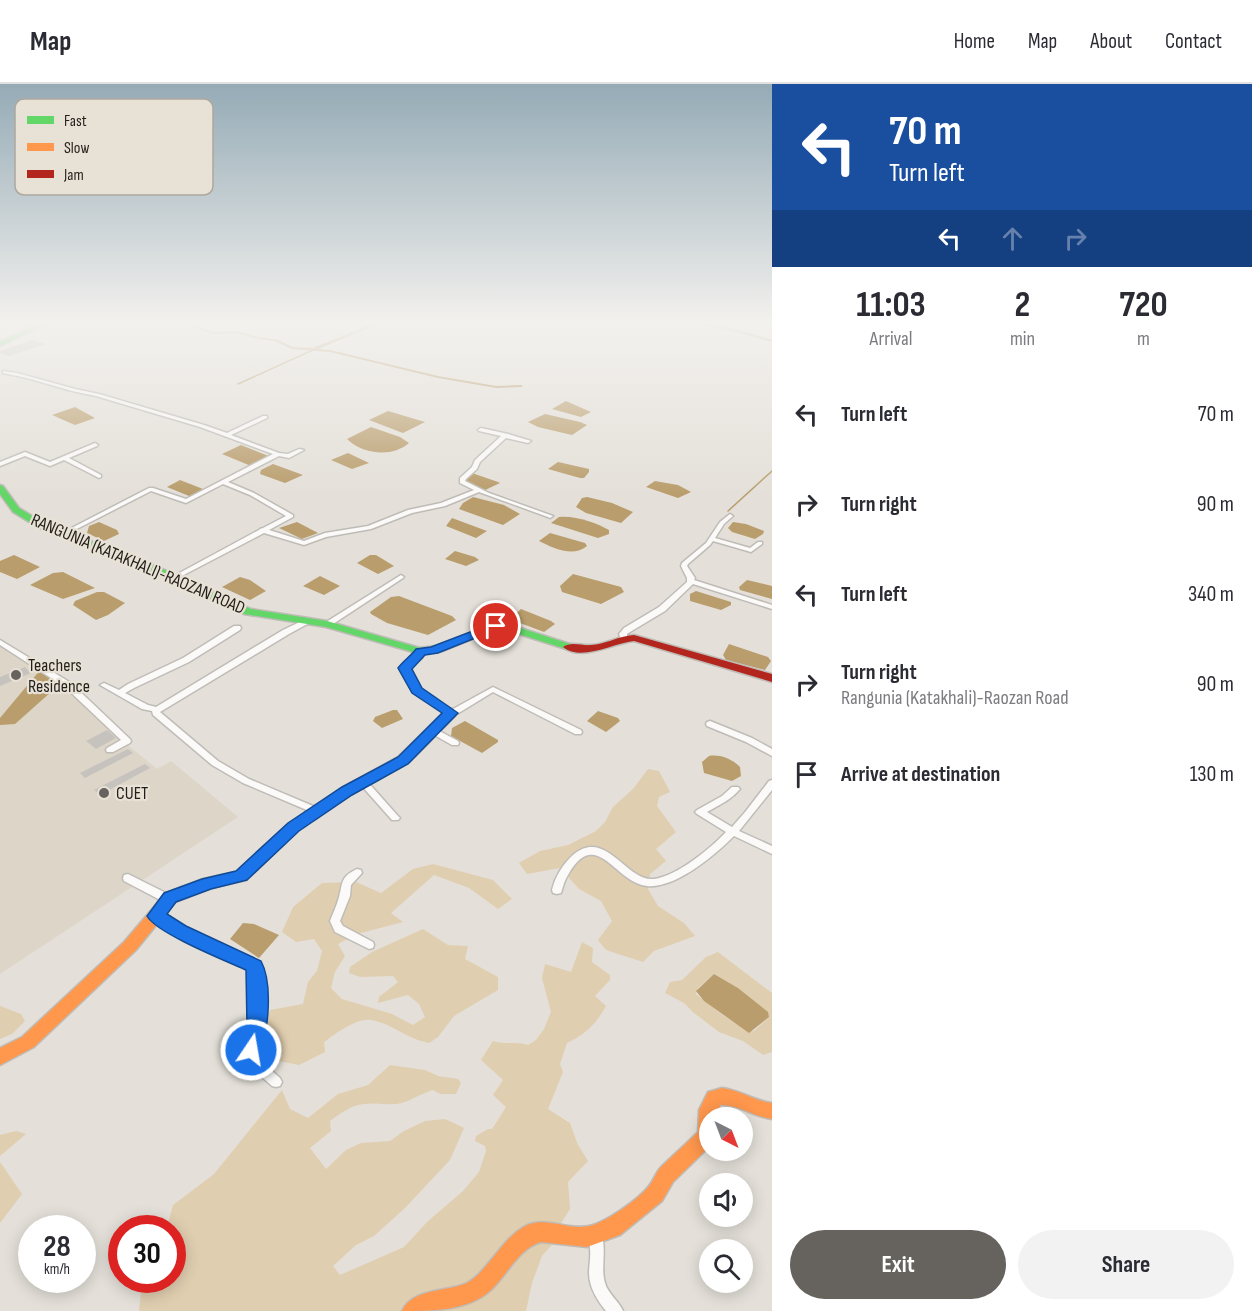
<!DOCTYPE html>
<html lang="en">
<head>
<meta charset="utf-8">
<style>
  body { margin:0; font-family:"Sofia Sans Condensed",sans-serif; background:#f2f2f3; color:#2b2b33; height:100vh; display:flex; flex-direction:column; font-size:22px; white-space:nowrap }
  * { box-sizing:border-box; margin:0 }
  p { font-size:20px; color:#7c7c81 }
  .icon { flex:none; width:33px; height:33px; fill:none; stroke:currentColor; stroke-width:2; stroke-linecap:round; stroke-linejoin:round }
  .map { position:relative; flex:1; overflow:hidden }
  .drawer { display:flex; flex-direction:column; background:#fff; width:480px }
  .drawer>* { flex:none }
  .hud { background:#1a4fa0; color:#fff; overflow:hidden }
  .needle { width:39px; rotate:138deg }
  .fabs { position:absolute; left:699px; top:1023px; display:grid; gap:12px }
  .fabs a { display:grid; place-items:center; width:54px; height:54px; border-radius:50%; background:#fff; box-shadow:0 3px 15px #0003; font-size:30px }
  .speed { position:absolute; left:18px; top:1131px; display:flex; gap:12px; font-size:30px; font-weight:700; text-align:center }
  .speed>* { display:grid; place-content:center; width:78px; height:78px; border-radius:50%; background:#fff; box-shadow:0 3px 15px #0003; line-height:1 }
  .speed small { font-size:15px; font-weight:400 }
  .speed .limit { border:9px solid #d22; background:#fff; color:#111 }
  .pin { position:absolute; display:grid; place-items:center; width:51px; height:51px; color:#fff; margin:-26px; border:3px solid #fff; border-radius:50%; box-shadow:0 2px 6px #0007 }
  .me { position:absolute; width:66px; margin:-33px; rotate:12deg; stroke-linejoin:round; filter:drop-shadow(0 0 4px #0008) }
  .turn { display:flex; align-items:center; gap:21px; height:126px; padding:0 18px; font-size:27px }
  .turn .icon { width:78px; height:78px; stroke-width:2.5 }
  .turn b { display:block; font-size:42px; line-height:51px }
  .lanes { display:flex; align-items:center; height:57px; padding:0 18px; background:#0003; justify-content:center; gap:30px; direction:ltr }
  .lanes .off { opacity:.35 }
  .eta { display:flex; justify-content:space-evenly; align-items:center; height:102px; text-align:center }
  .eta b { font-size:36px; font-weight:700; line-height:42px }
  .action { display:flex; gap:12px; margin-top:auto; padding:12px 18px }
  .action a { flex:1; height:69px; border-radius:36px; background:#66635e; color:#fff; font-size:24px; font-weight:700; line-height:69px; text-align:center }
  .action a+a { background:#f2f2f3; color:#2b2b33 }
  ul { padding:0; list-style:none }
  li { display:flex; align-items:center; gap:18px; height:90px; padding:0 18px }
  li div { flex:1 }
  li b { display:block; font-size:22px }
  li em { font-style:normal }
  header { display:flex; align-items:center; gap:36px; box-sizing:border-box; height:84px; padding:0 30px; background:#fff; border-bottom:2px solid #e1e1e2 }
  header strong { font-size:28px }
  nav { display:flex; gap:33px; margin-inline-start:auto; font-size:21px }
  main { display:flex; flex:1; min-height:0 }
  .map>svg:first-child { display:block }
</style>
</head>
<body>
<header>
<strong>Map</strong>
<nav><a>Home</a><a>Map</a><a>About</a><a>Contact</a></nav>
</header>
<main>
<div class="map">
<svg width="772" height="1227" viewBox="0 0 772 1227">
  <rect width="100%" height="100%" fill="#e4e0d9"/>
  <polygon fill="#ddd5c8" points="0,556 15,567 64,593 130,663 157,685 171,677 238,733 0,890"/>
  <g fill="#e0ceb0" fill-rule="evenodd">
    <polygon points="648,685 659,687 670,708 659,713 657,722 676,748 656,765 666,777 650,790 648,805 658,822 684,839 695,852 654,867 643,878 606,866 598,856 612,837 601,817 579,805 560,784 527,790 519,779 540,767 568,761 596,747 605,738 613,723 633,705"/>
    <path d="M433,780L493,796L512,815L498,825L469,804L434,791L391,829L403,838L357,850L338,860L345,872L335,888L331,904L342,915L392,930L413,941L425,933L419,920L408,911L378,919L379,913L398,898L393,892L360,893L349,889L350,883L372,868L423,845L448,861L468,862L465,875L498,893V906L454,932L438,953L429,959C407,955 391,939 371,936C357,933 335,950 324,958L325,968L299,981L264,974L258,949L270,926L303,920L308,898L317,887L322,867L314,855L296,858L282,848L293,823L322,799L356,798L381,809L413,785Z"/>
    <path d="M582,858L593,864L592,878L610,891V896L595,912L606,922C596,940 586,950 567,959L560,980L563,988L548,1025L570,1039L578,1061L588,1077L568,1098L570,1125L558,1144L554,1158L542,1172L532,1199L526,1227H139L141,1208L146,1196H172V1144H167L173,1121L214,1090L282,1006L290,1025L308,1034L338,1010L368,1001L390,981L425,986L438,992L458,995L461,999L456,1010H440L433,1006C422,1009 412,1016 402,1019C389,1022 376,1018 364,1020C351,1021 340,1030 330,1037L331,1047L310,1064L326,1085L346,1066L361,1059L390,1057L404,1047L425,1037L445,1035L464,1044L450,1076L405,1124L374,1152L356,1161L333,1182L340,1191L404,1163L427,1138L463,1107L479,1088L486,1067L485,1062L475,1057L476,1052L488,1045H492L506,1023L493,1011L503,996L481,976L493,957C506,961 515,957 528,961L536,956L544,945L551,928L542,894L545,880L571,888Z"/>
    <path d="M718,868L772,909V968L763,971L743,957L719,948L694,929L684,919L665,909L670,898L682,896L706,873ZM714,890L738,904L769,933L754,947C738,945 710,921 696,910L698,904Z"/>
    <polygon points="0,922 21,930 25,937 12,950 0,955"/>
    <polygon points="16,1047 26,1050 0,1072 0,1051"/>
    <polygon points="0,1078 22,1110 0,1139"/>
  </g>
  <g fill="#b99d6c">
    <polygon points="566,317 591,328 581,333 552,325"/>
    <polygon points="75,323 95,334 75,341 52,331"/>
    <polygon points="388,327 425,338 403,349 369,336"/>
    <polygon points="545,330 580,338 587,341 572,351 538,343 528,338"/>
    <path d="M371,343L400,353L409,359C392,374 362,370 347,355Z"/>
    <polygon points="241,361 271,373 251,382 222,370"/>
    <polygon points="348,369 369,379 352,385 331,376"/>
    <polygon points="558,378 589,385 589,388 584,394 580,394 548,385"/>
    <polygon points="273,380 303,391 285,399 260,390 261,386"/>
    <polygon points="472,389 498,398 500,399 483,407 464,397"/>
    <polygon points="180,396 203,405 189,412 167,403"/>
    <polygon points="655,397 678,401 691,408 678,414 646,403"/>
    <polygon points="473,413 504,421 520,430 503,441 459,425 463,419"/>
    <polygon points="587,413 612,419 633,428 621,439 586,429 576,423 582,414"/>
    <path d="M559,433C574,431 597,439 609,446V450L598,454L551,439Z"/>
    <polygon points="452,434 487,447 476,454 446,442"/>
    <polygon points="99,438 117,446 119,450 104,457 87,449 89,442"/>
    <polygon points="297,438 318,449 302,455 279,444"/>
    <polygon points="733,438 746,440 764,447 763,450 755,455 732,448 728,444"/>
    <path d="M550,449L585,459L587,462C573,474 553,464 539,457Z"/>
    <polygon points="455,467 475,473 479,476 466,482 445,475"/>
    <polygon points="14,471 40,483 17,495 0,488 0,477"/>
    <polygon points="370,471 376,471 394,482 378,490 357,479"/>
    <polygon points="63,488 95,504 63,515 30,501 53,489"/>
    <polygon points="573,490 621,503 624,508 601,520 562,508 560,502"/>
    <polygon points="320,492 340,502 324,511 303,502"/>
    <polygon points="240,493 250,496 266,507 250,516 222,503"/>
    <polygon points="747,496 772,502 772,515 740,506 739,503"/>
    <polygon points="696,507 731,518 731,521 721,526 690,517 690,510"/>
    <polygon points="97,508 104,508 125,519 108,531 96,536 73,521 75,517"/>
    <polygon points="391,513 399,512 452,532 456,536 428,551 387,539 371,530 370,528"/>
    <polygon points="521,525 551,537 555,540 544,548 512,536 511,534"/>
    <polygon points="729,560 768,573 771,577 765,586 726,576 723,571"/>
    <polygon points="41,585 60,600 15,640 0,641 0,634"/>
    <polygon points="393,626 397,626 403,635 382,644 373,637 375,633"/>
    <polygon points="598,627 618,634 620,637 606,648 587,637"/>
    <polygon points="465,637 498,656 498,658 482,669 451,652 452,644"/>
    <path d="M709,672C720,670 732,675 740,683L741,692L732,697L704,689L702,678Z"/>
    <polygon points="243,839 254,840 279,851 259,874 230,855"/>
    <polygon points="714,890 738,904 768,928 769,933 749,949 704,917 696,907"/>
  </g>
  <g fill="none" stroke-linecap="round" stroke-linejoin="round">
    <g stroke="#b99d6c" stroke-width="1.5">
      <polyline points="238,300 315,265"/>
      <polyline points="728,427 772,387"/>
    </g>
    <g fill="#b99d6c" fill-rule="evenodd">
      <polygon points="181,239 188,239 212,248 236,247 258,253 276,255 293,263 314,264 315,263 375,239 381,239 318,265 330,266 438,292 496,302 521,301 523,302 521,303 496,304 438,294 330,268 292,265 274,257 258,255 236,249 212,250"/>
      <path d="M694,239C719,239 748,249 772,256V258L743,250Z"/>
    </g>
  </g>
  <g fill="#c6c3be">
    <polygon points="32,256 46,260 9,272 0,269 0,267"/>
    <polygon points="25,583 31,589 0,602 0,593"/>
    <polygon points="107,646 116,654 96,665 86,657"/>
    <polygon points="128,665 133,669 85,694 80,689"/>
    <polygon points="145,680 150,684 100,711 94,706"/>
  </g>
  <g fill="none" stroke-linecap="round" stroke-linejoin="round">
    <defs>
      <g id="street">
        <polygon points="3,287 17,289 75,305 99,310 204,341 227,349 263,332 267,332 267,334 231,351 279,369 288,370 299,365 304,366 289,374 279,372 228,398 254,409 293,431 293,433 269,446 304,457 325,449 368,442 408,426 441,419 474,406 460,399 460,394 472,383 475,376 501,352 479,347 478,346 481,344 508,350 531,357 528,359 506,354 480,378 477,385 466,395 465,397 489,409 553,432 550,434 548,433 479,408 445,422 412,429 371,445 326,453 304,461 264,449 176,495 172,495 172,493 259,446 260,445 263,444 286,432 250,411 223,400 186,419 151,407 65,451 63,452 60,450 149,404 153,404 186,415 273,370 200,343 96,312 72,307 27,294 3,289"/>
        <polygon points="95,359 98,361 97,362 69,374 101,391 101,393 99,394 64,376 50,382 25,372 0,382 0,378 25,368 50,378"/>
        <polygon points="730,430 733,432 724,440 715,454 750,464 758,458 762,458 762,460 751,468 713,457 710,461 688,480 687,482 695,494 694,496 772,521 772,525 693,500 665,527 630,548 627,550 627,555 621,555 619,550 624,544 659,523 687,498 687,494 681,482 682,479 706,459 720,438"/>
        <polygon points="401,491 404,493 403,494 330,542 324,542 323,540"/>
        <polygon points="306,535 312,535 313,537 289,550 160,628 218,677 249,695 320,725 322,727 320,729 314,729 243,699 212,681 153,631 152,627 142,625 100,601 104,599 119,606 128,600 183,574 234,542 240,542 241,544 240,546 189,578 134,604 125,609 148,621 156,623 283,546"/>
        <polygon points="0,556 71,599 130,655 131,657 130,659 113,668 107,668 106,666 107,664 121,656 65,603 0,561"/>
        <polygon points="417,565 423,565 424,567 422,574 409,584 420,605 449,625 453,625 493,603 581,646 582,648 581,650 575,650 493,608 457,630 444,629 414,608 401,584 415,571"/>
        <polygon points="710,637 752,654 772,665 772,672 746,658 707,642 706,640 707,638"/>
        <polygon points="432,643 458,657 459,659 458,661 452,661 429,648 428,646"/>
        <polygon points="363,695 366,696 398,732 400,734 398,736 392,736 360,700 358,698 360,696"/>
        <path d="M772,696V706L739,747L772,762V770L734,752C715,771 675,805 647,802C615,799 596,741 568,791C564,797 563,803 561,809L557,810L553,809L552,806C555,793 563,780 573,771C606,743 626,798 654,795C677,792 710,765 726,748L697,730L695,728L697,726L722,712L732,703H738L740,705C731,716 719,721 707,728L732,743L746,727L769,697Z"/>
        <path d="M357,785L361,786L362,789L351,801L350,812L340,837L343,842L373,858L374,861L373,864L369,865L335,848L330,837C333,829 337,821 339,813C343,799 340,793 357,785Z"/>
        <polygon points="128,790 172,812 173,815 172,818 168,819 164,818 124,797 123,794 124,791"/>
        <path d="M155,828L183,844L259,879C268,903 261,947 255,972L280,994L282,998L280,1002L276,1003L272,1002L245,978C242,969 250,941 251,929C252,914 251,899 250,885L175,850L151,835L150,832L151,829Z"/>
        <path d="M595,1144L600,1146C608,1165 600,1182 605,1199C608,1210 619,1217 623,1227H606C597,1216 589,1203 589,1189C589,1181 591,1173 590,1165C590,1158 587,1153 590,1146Z"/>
      </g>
      <g id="fast">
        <polygon points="40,239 49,239 0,262 0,258"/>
        <polygon points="0,401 3,402 19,424 45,440 145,477 251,525 327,537 420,564 436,562 496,539 508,540 573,561 575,563 569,566 503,545 497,545 442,567 420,570 326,543 244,530 137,481 39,444 13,428 0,410"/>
      </g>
      <g id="slow">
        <polygon points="309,728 314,730 316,733 298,746 246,796 211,804 175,818 136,866 34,963 0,981 0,964 22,953 124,858 165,810 203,795 236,788 288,740"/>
        <path d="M722,1004C740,1006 754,1017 772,1019V1035C754,1033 738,1020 720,1021L717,1034H710V1062L673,1098L662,1117L620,1151L587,1163L541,1158C519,1164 507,1191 491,1206C468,1227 432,1227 402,1227C412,1204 447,1208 467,1199C486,1189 501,1157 522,1144C543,1130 567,1147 589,1142C605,1139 639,1115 649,1102C654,1096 656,1088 661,1083C673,1071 686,1060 698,1048L699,1026L708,1008Z"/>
      </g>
      <g id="jam">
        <path d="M634,551L772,590V598L634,557C613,559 582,578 563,563C571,557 582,562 591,561C604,561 618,552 634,551Z"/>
        <polygon points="451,625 457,629 455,632 408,679 352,710 314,736 304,736 302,733 304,730 342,704 398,673 447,626"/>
      </g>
    </defs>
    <use href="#street" stroke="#bfbcb7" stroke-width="3"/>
    <use href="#fast" stroke="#bfbcb7" stroke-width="3"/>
    <use href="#slow" stroke="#bfbcb7" stroke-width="3"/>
    <use href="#jam" stroke="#bfbcb7" stroke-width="3"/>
    <use href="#street" fill="#fbfaf9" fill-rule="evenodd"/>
    <use href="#fast" fill="#63d668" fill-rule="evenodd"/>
    <use href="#slow" fill="#ff974d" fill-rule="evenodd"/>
    <use href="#jam" fill="#b3261e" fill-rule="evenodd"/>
  </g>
  <linearGradient id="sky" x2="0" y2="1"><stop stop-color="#95abb6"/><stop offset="0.58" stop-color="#f3f1ee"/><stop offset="1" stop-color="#f3f1ee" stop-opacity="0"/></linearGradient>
  <rect width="772" height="411" fill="url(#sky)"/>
  <path fill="#1a73e8" stroke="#114b97" stroke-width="1.5" d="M496,538L502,542L500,544L438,569L425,571L412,585L422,604L458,629L408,680L352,711L299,747L247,796L211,805L176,818L167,830L186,842L261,877C273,899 269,950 258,973L251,975L244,973L241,966L247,942L246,886C226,877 156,849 147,832L164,809L202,795L236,787L288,739L342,703L398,673L442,629L412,609L398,584C403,577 411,572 416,565L431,563Z"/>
  <g fill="#66635e" stroke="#e8e1d5" stroke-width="2">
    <circle cx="16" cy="591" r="6"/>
    <circle cx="104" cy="709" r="6"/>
  </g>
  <g text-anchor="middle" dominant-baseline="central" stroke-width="4.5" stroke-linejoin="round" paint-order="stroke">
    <g font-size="18" fill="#221f1b" stroke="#e8e1d5">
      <text transform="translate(138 480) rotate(23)">RANGUNIA (KATAKHALI)-RAOZAN ROAD</text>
    </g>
    <g font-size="18" fill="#221f1b" stroke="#e8e1d5" text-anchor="start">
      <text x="28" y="581">Teachers<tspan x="28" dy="21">Residence</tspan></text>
      <text x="116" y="709">CUET</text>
    </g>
  </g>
  <rect x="15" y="15" width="198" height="96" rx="9" fill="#e8e1d5" stroke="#ada79d" stroke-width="1.5"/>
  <rect x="27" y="32" width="27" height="8" fill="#63d668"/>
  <rect x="27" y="59" width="27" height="8" fill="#ff974d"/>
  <rect x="27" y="86" width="27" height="8" fill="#b3261e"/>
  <g font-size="16" fill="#221f1b">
    <text x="64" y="42">Fast</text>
    <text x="64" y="69">Slow</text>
    <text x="64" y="96">Jam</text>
  </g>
</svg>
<div class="fabs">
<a><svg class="needle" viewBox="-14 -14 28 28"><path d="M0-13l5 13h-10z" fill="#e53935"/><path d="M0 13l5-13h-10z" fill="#7c7c81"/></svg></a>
<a><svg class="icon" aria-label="sound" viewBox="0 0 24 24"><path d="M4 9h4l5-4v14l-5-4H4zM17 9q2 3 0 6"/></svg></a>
<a><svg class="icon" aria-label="search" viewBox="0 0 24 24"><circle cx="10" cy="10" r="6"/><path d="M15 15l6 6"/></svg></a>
</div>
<div class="speed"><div>28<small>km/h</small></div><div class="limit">30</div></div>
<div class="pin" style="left:496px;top:542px;background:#d93025"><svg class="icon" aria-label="arrive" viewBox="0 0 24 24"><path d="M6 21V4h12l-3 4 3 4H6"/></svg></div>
<svg class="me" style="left:251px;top:966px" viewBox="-20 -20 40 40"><circle r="17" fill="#1a73e8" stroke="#fff" stroke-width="3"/><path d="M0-11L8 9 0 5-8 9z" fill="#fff"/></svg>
</div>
<section class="drawer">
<div class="hud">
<div class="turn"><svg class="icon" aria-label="left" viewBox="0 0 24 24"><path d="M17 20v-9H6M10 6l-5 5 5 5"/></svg><div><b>70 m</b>Turn left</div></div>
<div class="lanes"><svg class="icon" aria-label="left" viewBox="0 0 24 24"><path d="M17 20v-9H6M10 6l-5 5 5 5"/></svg><svg class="icon off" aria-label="ahead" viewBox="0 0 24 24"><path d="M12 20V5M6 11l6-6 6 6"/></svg><svg class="icon off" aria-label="right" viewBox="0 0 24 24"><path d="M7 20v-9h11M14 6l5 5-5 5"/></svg></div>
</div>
<div class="eta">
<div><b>11:03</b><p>Arrival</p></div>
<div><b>2</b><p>min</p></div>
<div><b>720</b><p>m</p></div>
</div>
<ul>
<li><svg class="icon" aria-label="left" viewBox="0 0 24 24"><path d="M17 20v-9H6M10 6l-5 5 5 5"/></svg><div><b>Turn left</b></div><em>70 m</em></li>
<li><svg class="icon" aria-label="right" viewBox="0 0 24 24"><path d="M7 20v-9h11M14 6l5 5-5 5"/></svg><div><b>Turn right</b></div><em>90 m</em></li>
<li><svg class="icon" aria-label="left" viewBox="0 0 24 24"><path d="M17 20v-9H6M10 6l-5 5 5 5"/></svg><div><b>Turn left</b></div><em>340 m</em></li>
<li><svg class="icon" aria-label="right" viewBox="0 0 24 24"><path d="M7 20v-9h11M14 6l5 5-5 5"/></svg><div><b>Turn right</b><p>Rangunia (Katakhali)-Raozan Road</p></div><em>90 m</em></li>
<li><svg class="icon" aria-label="arrive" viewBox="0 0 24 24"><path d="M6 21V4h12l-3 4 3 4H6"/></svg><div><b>Arrive at destination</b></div><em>130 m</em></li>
</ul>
<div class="action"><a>Exit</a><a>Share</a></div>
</section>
</main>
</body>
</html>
